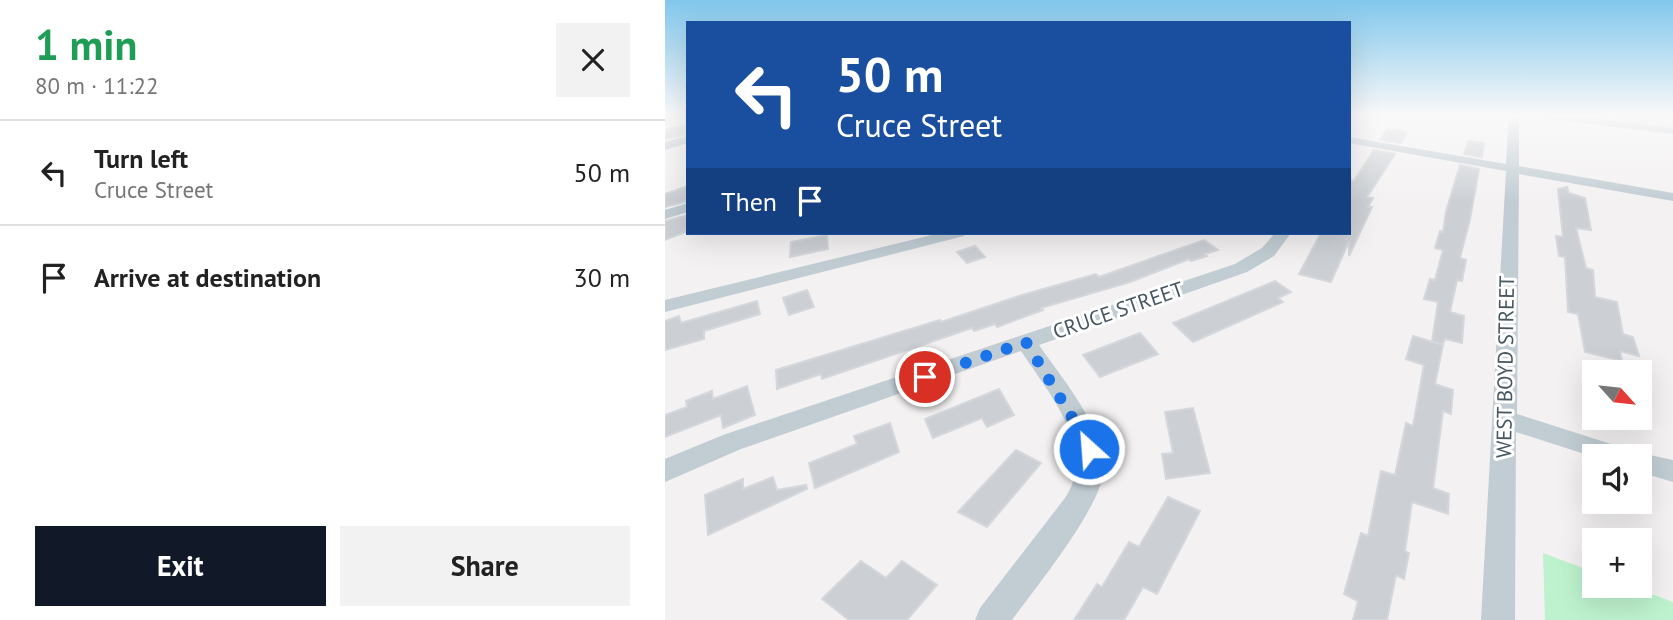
<!DOCTYPE html>
<html lang="en">
<head>
<meta charset="utf-8">
<style>
  body { margin:0; font-family:"PT Sans",sans-serif; background:#f2f2f2; color:#222; height:100vh; display:flex; flex-direction:column; font-size:26px; white-space:nowrap }
  * { box-sizing:border-box; margin:0 }
  p { font-size:23px; color:#767676 }
  .icon { flex:none; width:38px; height:38px; fill:none; stroke:currentColor; stroke-width:2; stroke-linecap:round; stroke-linejoin:round }
  .map { position:relative; flex:1; overflow:hidden }
  .details { display:flex; flex-direction:column; background:#fff; width:665px }
  .details>* { flex:none }
  .banner { position:absolute; left:21px; top:21px; width:665px; height:214px; border-radius:0px; box-shadow:0 7px 28px #0002; background:#1a4fa0; color:#fff; overflow:hidden }
  .needle { width:46px; rotate:117deg }
  .fabs { position:absolute; left:917px; top:360px; display:grid; gap:14px }
  .fabs a { display:grid; place-items:center; width:70px; height:70px; border-radius:0px; background:#fff; box-shadow:0 7px 28px #0002; font-size:35px }
  .pin { position:absolute; display:grid; place-items:center; width:60px; height:60px; color:#fff; margin:-30px; border:4px solid #fff; border-radius:50%; box-shadow:0 2px 7px #0007 }
  .me { position:absolute; width:77px; margin:-38px; rotate:334deg; stroke-linejoin:round; filter:drop-shadow(0 0 5px #0008) }
  .turn { display:flex; align-items:center; gap:24px; height:147px; padding:0 35px; font-size:32px }
  .turn .icon { width:91px; height:91px; stroke-width:2.5 }
  .turn b { display:block; font-size:49px; line-height:60px }
  .then { display:flex; align-items:center; height:66px; padding:0 35px; background:#0003; gap:14px; font-size:26px }
  .round { display:grid; place-items:center; flex:none; width:74px; height:74px; border-radius:0px; background:#f2f2f2 }
  .headline { display:flex; align-items:center; justify-content:space-between; height:119px; padding:0 35px }
  h1 { font-size:42px; font-weight:800; line-height:52px; color:#1e9e55 }
  .action { display:flex; gap:14px; margin-top:auto; padding:14px 35px }
  .action a { flex:1; height:80px; border-radius:0px; background:#111827; color:#fff; font-size:28px; font-weight:800; line-height:80px; text-align:center }
  .action a+a { background:#f2f2f2; color:#222 }
  ul { padding:0; list-style:none }
  li { display:flex; align-items:center; gap:21px; height:105px; padding:0 35px; border-top:2px solid #e0e0e0 }
  li div { flex:1 }
  li b { display:block; font-size:26px }
  li em { font-style:normal }
  main { display:flex; flex:1; min-height:0 }
  .map>svg:first-child { display:block }
</style>
</head>
<body>
<main>
<section class="details">
<div class="headline"><div><h1>1 min</h1><p>80 m · 11:22</p></div><a class="round"><svg class="icon" aria-label="close" viewBox="0 0 24 24"><path d="M6 6l12 12M18 6L6 18"/></svg></a></div>
<ul>
<li><svg class="icon" aria-label="left" viewBox="0 0 24 24"><path d="M17 20v-9H6M10 6l-5 5 5 5"/></svg><div><b>Turn left</b><p>Cruce Street</p></div><em>50 m</em></li>
<li><svg class="icon" aria-label="arrive" viewBox="0 0 24 24"><path d="M6 21V4h12l-3 4 3 4H6"/></svg><div><b>Arrive at destination</b></div><em>30 m</em></li>
</ul>
<div class="action"><a>Exit</a><a>Share</a></div>
</section>
<div class="map">
<svg width="1008" height="620" viewBox="0 0 1008 620">
  <rect width="100%" height="100%" fill="#f3f1f1"/>
  <polygon fill="#e4e2e3" points="908,115 1008,115 1008,127"/>
  <polygon fill="#bef2ce" points="878,553 929,572 929,586 966,586 1008,602 1008,620 880,620"/>
  <g fill="#ccd0d5" stroke="#d4d7dc" stroke-width="2">
    <polygon points="23,124 23,134 0,139 0,130"/>
    <polygon points="722,129 742,132 736,143 715,140"/>
    <polygon points="803,141 819,143 817,157 799,154"/>
    <polygon points="709,150 730,154 702,197 708,198 703,207 707,207 684,256 684,241 666,282 634,274 656,233 684,233 684,179 689,181"/>
    <polygon points="795,165 814,169 805,219 795,258 801,260 797,281 792,280 785,312 799,316 797,343 780,339 778,344 767,342 773,302 759,299 765,279 770,280 778,250 770,248 775,231 778,232 781,212"/>
    <polygon points="23,186 23,201 0,207 0,194"/>
    <polygon points="902,187 904,193 920,198 926,230 911,228 921,268 928,270 930,297 952,302 958,334 968,337 974,356 955,351 957,361 920,352 913,314 903,312 900,257 894,256 891,236 898,237 893,189"/>
    <polygon points="23,215 23,231 0,240 0,221"/>
    <polygon points="162,235 163,249 125,257 126,242"/>
    <polygon points="539,240 553,250 540,254 542,256 526,261 524,259 465,282 376,308 378,310 332,327 330,324 309,331 307,328 157,379 156,374 112,389 111,370 275,320 276,322 357,295 431,274 434,277"/>
    <polygon points="310,246 320,257 302,263 292,252"/>
    <polygon points="610,281 626,292 613,298 618,302 528,342 508,323"/>
    <polygon points="142,290 149,307 124,315 118,298"/>
    <polygon points="92,301 95,314 39,331 39,339 0,350 0,321 14,316 16,323"/>
    <polygon points="475,333 493,354 435,377 418,355"/>
    <polygon points="748,336 778,345 770,384 788,390 786,414 778,411 768,488 784,494 783,514 747,502 740,551 744,553 739,579 731,575 722,620 688,620 693,601 679,594 696,533 703,536 716,471 730,475 741,423 748,426 759,365 741,359"/>
    <polygon points="82,386 90,415 58,428 56,415 0,437 0,415 22,407 21,401 47,391 48,399"/>
    <polygon points="334,389 349,415 322,427 317,418 268,438 260,419"/>
    <polygon points="528,408 545,473 501,479 497,454 508,453 500,412"/>
    <polygon points="225,423 234,452 150,488 144,463 192,444 189,436"/>
    <polygon points="351,450 376,463 322,527 293,512"/>
    <polygon points="108,477 112,490 141,485 142,489 43,535 40,495 78,479 78,489"/>
    <polygon points="503,497 535,511 492,594 478,587 459,620 409,620 432,584 437,587 464,542 474,547"/>
    <polygon points="196,561 221,578 237,561 272,585 242,620 184,620 157,599"/>
  </g>
  <g fill="none" stroke-linecap="round" stroke-linejoin="round">
    <g fill="#c1ccd3" fill-rule="evenodd">
      <polygon points="844,115 854,115 854,166 1008,193 1008,201 854,174 852,414 971,452 1008,460 1008,482 975,472 975,457 929,457 851,432 850,620 816,620 841,171 684,143 684,137 841,164"/>
      <polygon points="873,115 901,115 1008,128 1008,134 878,118"/>
      <polygon points="23,136 23,143 0,150 0,142"/>
      <polygon points="23,203 23,212 0,219 0,210"/>
      <polygon points="275,233 301,233 299,236 0,312 0,300"/>
      <path d="M610,233H626L609,256L582,272L374,345C396,377 437,425 439,466C441,502 370,588 347,620H310L315,608L400,498C433,449 383,392 356,351L76,449L0,482V459L58,435L570,264L597,248Z"/>
    </g>
  </g>
  <linearGradient id="sky" x2="0" y2="1"><stop stop-color="#81c7ec"/><stop offset="0.57" stop-color="#faf9f9"/><stop offset="1" stop-color="#faf9f9" stop-opacity="0"/></linearGradient>
  <rect width="1008" height="202" fill="url(#sky)"/>
  <g fill="none" stroke-linecap="round" stroke-linejoin="round">
    <polyline stroke="#1a73e8" stroke-width="12" stroke-dasharray="0 21.6" points="260,377 361,342 419,437 424,449"/>
  </g>
  <g text-anchor="middle" dominant-baseline="central" stroke-width="6" stroke-linejoin="round" paint-order="stroke">
    <g font-size="21" fill="#47565f" stroke="#fff">
      <text transform="translate(453 310) rotate(-19)">CRUCE STREET</text>
      <text transform="translate(840 367) rotate(-89)">WEST BOYD STREET</text>
    </g>
  </g>
</svg>
<div class="fabs">
<a><svg class="needle" viewBox="-14 -14 28 28"><path d="M0-13l5 13h-10z" fill="#e53935"/><path d="M0 13l5-13h-10z" fill="#767676"/></svg></a>
<a><svg class="icon" aria-label="sound" viewBox="0 0 24 24"><path d="M4 9h4l5-4v14l-5-4H4zM17 9q2 3 0 6"/></svg></a>
<a>+</a>
</div>
<div class="pin" style="left:260px;top:377px;background:#d93025"><svg class="icon" aria-label="arrive" viewBox="0 0 24 24"><path d="M6 21V4h12l-3 4 3 4H6"/></svg></div>
<svg class="me" style="left:424px;top:449px" viewBox="-20 -20 40 40"><circle r="17" fill="#1a73e8" stroke="#fff" stroke-width="3"/><path d="M0-11L8 9 0 5-8 9z" fill="#fff"/></svg>
<div class="banner">
<div class="turn"><svg class="icon" aria-label="left" viewBox="0 0 24 24"><path d="M17 20v-9H6M10 6l-5 5 5 5"/></svg><div><b>50 m</b>Cruce Street</div></div>
<div class="then">Then<svg class="icon" aria-label="arrive" viewBox="0 0 24 24"><path d="M6 21V4h12l-3 4 3 4H6"/></svg></div>
</div>
</div>
</main>
</body>
</html>
